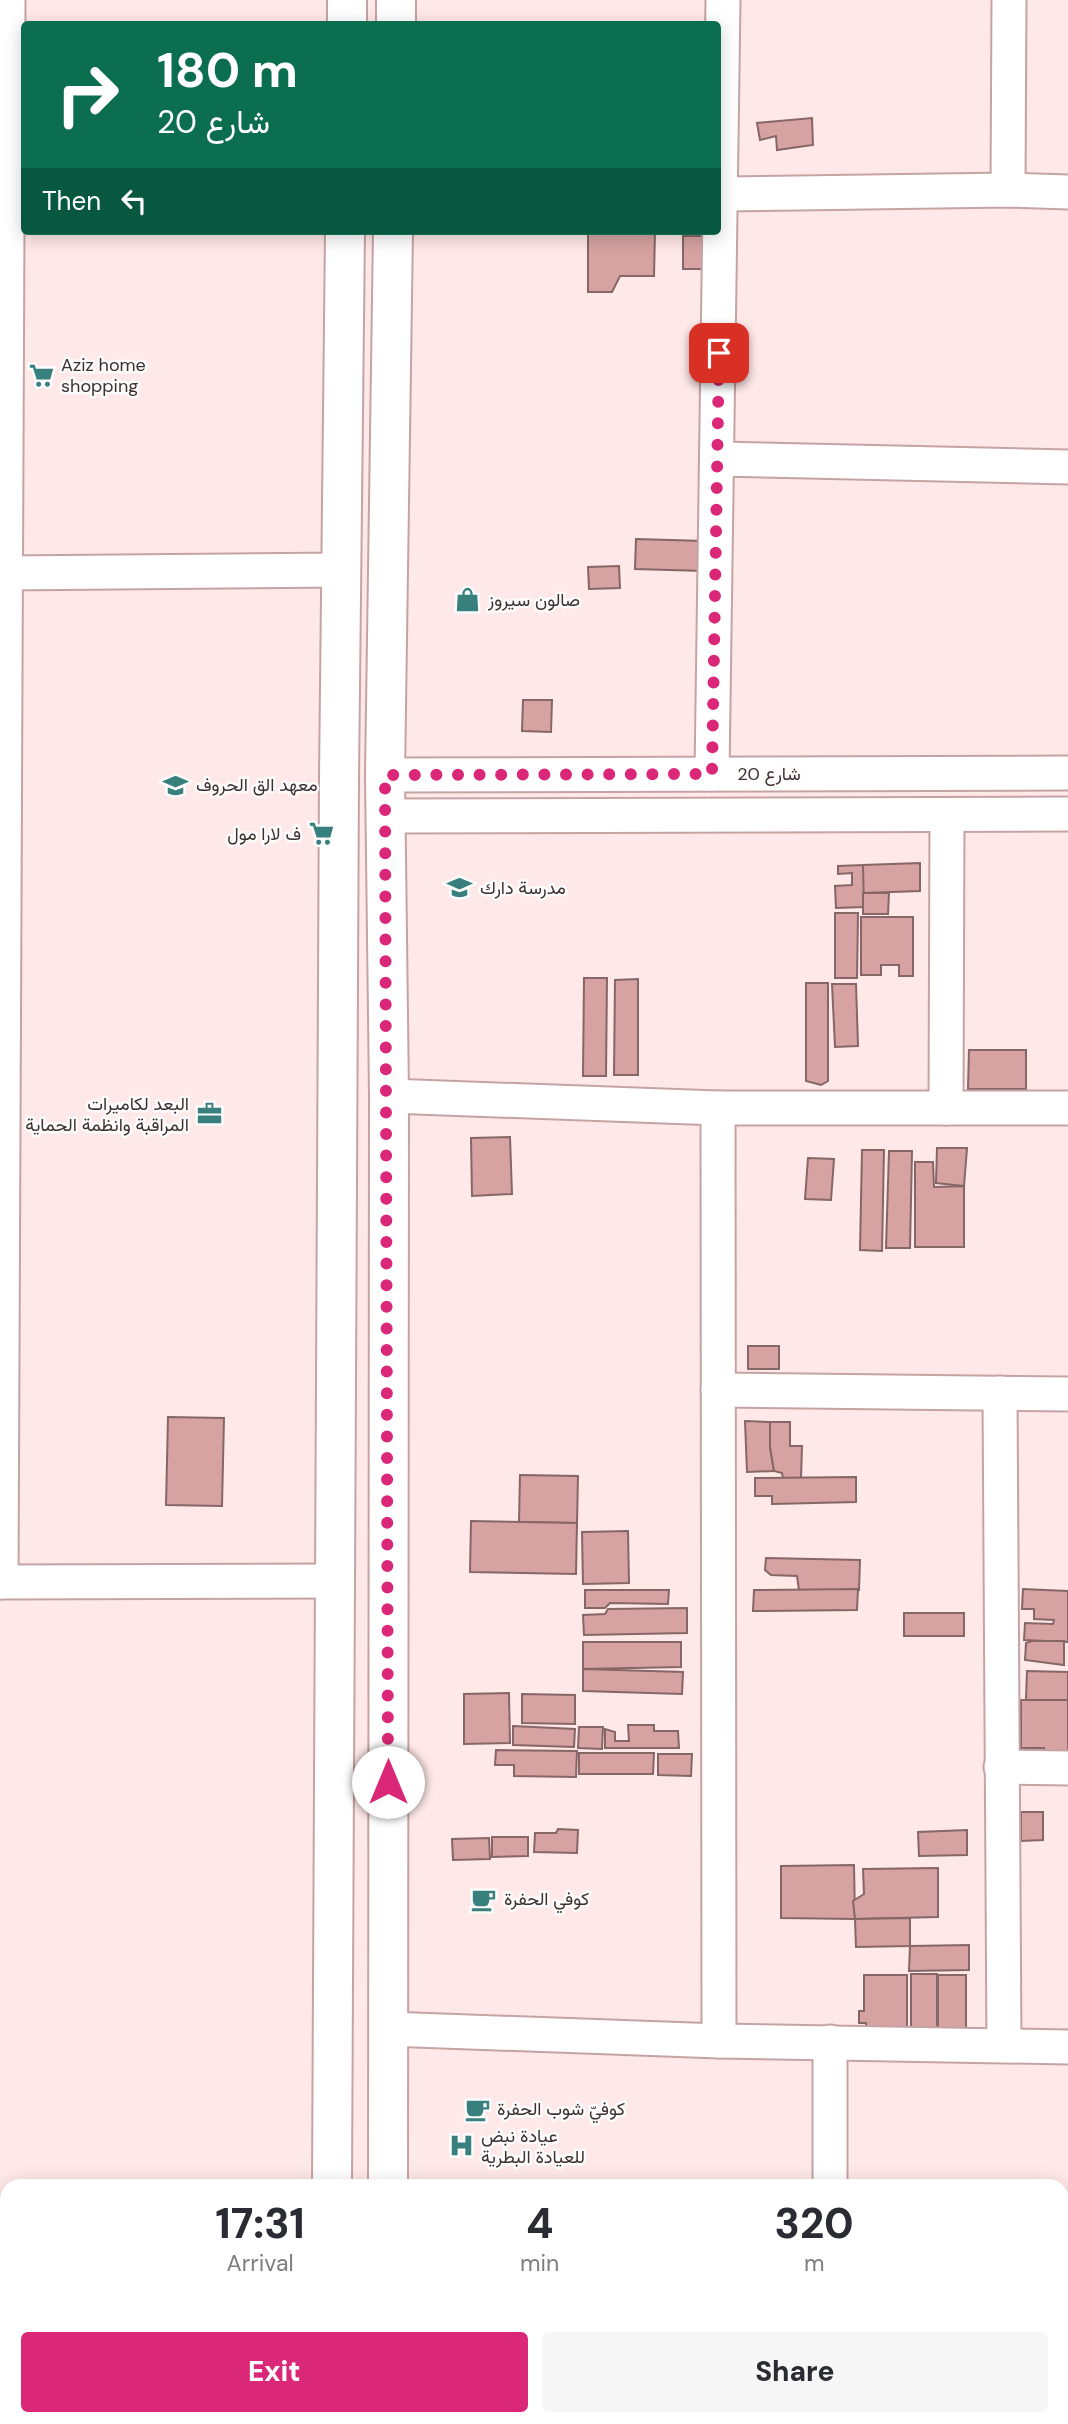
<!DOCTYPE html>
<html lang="en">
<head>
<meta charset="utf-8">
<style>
  body { margin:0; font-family:"DM Sans",Vazirmatn,sans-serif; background:#f7f7f7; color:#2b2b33; height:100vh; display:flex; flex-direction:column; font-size:26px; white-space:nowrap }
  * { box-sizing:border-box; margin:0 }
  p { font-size:23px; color:#7c7c81 }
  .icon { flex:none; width:38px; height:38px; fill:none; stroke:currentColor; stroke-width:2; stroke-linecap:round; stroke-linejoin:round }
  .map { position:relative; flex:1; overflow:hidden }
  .panel { position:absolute; left:0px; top:2179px; width:1069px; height:247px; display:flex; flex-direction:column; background:#fff; border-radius:21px 21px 0 0; box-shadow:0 4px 18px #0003 }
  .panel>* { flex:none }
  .top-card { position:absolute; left:21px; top:21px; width:700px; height:214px; border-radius:7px; box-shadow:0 4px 18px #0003; background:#0b6e4f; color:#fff; overflow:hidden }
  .pin { position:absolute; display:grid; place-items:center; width:60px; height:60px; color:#fff; margin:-30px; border-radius:14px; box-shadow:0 4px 10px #0006 }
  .me { position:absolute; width:77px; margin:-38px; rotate:0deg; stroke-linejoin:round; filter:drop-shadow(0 0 5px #0008) }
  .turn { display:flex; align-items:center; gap:24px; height:147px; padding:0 21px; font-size:32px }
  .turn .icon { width:91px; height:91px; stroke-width:2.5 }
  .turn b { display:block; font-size:49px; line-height:60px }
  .then { display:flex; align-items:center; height:66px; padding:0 21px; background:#0003; gap:14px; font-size:26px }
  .eta { display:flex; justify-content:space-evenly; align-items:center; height:119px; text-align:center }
  .eta b { font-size:42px; font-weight:800; line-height:49px }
  .action { display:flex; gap:14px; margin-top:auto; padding:14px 21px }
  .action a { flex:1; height:80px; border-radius:7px; background:#db2777; color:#fff; font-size:28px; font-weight:800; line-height:80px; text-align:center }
  .action a+a { background:#f7f7f7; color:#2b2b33 }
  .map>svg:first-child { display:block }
</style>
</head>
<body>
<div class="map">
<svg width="1068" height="2424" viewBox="0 0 1068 2424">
  <rect width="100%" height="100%" fill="#ffe8e8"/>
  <g fill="#d6a3a2" stroke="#866666" stroke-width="2">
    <polygon points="812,118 813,145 777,150 776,136 760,140 757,123"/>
    <polygon points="588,231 655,231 654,276 620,276 612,292 588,292"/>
    <rect x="683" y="236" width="27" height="33"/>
    <polygon points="636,539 705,541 704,571 635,569"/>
    <polygon points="619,566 620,588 589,589 588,567"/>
    <polygon points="523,700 552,700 551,732 522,731"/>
    <polygon points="920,863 920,891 863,893 863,865"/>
    <polygon points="863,865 864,907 836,908 835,886 852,885 852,873 838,874 838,866"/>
    <polygon points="863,893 889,893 888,914 863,914"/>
    <polygon points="835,913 858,913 857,978 835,978"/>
    <polygon points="861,917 913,917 913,976 899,976 899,965 881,965 881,975 861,975"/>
    <polygon points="584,978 607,978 606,1076 583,1076"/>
    <polygon points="638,979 638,1075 614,1075 615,980"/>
    <polygon points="806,983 828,983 828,1081 821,1085 806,1081"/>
    <polygon points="832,984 856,984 858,1046 835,1047"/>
    <polygon points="969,1050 1026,1050 1026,1089 968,1089"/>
    <polygon points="510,1137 512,1194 472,1196 471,1138"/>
    <polygon points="937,1148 967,1148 964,1186 936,1183"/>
    <polygon points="862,1150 884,1150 882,1251 860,1250"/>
    <polygon points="889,1151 912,1151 910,1248 886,1248"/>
    <polygon points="808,1158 834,1159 831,1200 805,1199"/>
    <polygon points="915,1162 933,1162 934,1187 964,1186 964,1247 915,1247"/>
    <rect x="748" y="1346" width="31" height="23"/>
    <polygon points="168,1417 224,1418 222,1506 166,1505"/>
    <polygon points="745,1421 770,1422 770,1447 774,1471 747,1472"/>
    <polygon points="770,1422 790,1422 790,1446 802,1446 801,1478 783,1478 782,1473 774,1471 770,1447"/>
    <polygon points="520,1475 578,1476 577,1523 519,1522"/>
    <polygon points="856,1477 856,1502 772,1504 772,1496 755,1496 755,1478"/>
    <polygon points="471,1521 577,1523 576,1574 470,1572"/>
    <polygon points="628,1531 629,1583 583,1584 582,1532"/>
    <polygon points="766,1558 860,1560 859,1590 799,1590 797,1576 771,1575 765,1570"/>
    <polygon points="858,1589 857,1610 753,1611 754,1590"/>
    <polygon points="1023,1589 1068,1591 1068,1642 1024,1640 1025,1623 1053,1624 1054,1620 1034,1619 1034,1609 1022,1609"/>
    <polygon points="585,1590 669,1590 668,1604 610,1603 605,1608 585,1608"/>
    <polygon points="687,1608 687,1633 584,1635 583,1615 605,1614 608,1609"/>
    <rect x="904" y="1613" width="60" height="23"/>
    <polygon points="1032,1641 1064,1641 1064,1665 1025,1660 1026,1643"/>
    <polygon points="583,1642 681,1642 681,1667 583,1669"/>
    <polygon points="583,1669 683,1672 682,1694 583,1691"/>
    <polygon points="1027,1671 1068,1672 1068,1700 1026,1700"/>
    <polygon points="509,1693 510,1743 464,1744 464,1694"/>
    <polygon points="522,1694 575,1695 575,1724 522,1723"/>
    <polygon points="1021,1700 1068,1700 1068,1755 1044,1755 1044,1748 1021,1748"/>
    <polygon points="628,1725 654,1725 654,1731 678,1731 679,1748 605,1748 605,1729 615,1732 615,1741 629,1741"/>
    <polygon points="513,1726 575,1729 574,1747 513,1745"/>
    <polygon points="579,1727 603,1727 602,1749 578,1748"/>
    <polygon points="496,1750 577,1751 576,1777 514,1776 514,1765 495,1765"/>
    <polygon points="579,1753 654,1753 653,1774 579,1774"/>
    <polygon points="658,1754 692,1754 691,1776 658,1775"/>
    <polygon points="1021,1812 1043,1812 1043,1840 1021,1841"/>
    <polygon points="558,1829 578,1830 577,1853 534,1852 535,1833 556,1833"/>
    <polygon points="967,1830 967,1855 919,1856 918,1832"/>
    <polygon points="492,1837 528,1837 528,1856 492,1857"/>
    <polygon points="489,1838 490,1859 453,1860 452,1839"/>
    <polygon points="854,1865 855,1919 781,1918 781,1866"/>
    <polygon points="938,1868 938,1917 855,1919 853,1901 864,1894 863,1869"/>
    <polygon points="910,1918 910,1946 856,1947 855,1919"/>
    <polygon points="969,1945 969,1970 909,1971 910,1946"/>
    <rect x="911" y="1974" width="26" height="54"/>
    <polygon points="864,1975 907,1975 907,2029 866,2029 866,2023 859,2023 859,2011 864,2011"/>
    <rect x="938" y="1975" width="28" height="53"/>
    <polygon points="0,2310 7,2310 7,2418 249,2418 249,2424 0,2424"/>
  </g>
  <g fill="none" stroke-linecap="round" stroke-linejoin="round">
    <defs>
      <g id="minor">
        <polyline points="1008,190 1009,0"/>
        <polyline points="721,194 1008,190 1068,192"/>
        <polyline points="719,459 1068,467"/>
        <polyline points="6,573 342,570"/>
        <polyline points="712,774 723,0"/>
        <polyline points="385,775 1068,773"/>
        <polyline points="386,816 1068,814"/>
        <polyline points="389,1096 718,1108 1068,1108"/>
        <polyline points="718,1108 719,2041"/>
        <polyline points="946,1108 947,815"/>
        <polyline points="718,1390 1068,1394"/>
        <polyline points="1000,1393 1004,2045"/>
        <polyline points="0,1582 336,1581"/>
        <polyline points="1,1582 8,0"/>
        <polyline points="1001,1767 1068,1768"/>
        <polyline points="388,2029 719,2041 1068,2047"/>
        <polyline points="830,2186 830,2042"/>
        <polyline points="1062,2328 1068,2328"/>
        <polyline points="714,2418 714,2424"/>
        <polyline points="982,2418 982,2424"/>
      </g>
      <g id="secondary">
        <polyline points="347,24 347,0"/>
        <polyline points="396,24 396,0"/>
        <polyline points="332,2186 339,778 345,231"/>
        <polyline points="388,2186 389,1096 385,775 393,231"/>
        <polyline points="331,2424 331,2418"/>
        <polyline points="387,2424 387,2418"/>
      </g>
    </defs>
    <use href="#minor" stroke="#c6a3a3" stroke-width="37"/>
    <use href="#secondary" stroke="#c6a3a3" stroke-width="42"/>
    <use href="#minor" stroke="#fff" stroke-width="33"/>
    <use href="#secondary" stroke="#fff" stroke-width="38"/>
  </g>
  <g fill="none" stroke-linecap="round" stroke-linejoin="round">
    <polyline stroke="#db2777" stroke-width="12" stroke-dasharray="0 21.6" points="388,1782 385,775 712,774 719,353"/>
  </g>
  <defs>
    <symbol id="supermarket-bare" viewBox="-9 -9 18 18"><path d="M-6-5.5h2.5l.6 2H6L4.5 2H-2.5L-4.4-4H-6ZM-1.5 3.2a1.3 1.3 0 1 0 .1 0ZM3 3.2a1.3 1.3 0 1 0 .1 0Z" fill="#37807e" stroke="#fcfcfc" stroke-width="2.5" paint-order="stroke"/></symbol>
    <symbol id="shop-bare" viewBox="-9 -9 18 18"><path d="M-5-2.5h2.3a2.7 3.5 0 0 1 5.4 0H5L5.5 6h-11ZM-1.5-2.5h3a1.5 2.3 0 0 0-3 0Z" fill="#37807e" stroke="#fcfcfc" stroke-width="2.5" paint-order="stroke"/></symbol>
    <symbol id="school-bare" viewBox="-9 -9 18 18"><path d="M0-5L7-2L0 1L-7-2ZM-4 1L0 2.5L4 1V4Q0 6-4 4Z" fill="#37807e" stroke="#fcfcfc" stroke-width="2.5" paint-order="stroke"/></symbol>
    <symbol id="office-bare" viewBox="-9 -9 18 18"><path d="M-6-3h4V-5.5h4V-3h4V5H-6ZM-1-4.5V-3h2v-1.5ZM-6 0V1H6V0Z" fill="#37807e" stroke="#fcfcfc" stroke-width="2.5" paint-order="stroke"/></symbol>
    <symbol id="cafe-bare" viewBox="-9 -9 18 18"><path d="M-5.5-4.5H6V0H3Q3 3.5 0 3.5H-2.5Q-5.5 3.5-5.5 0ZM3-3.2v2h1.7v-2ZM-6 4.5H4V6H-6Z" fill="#37807e" stroke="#fcfcfc" stroke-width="2.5" paint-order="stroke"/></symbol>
    <symbol id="hospital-bare" viewBox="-9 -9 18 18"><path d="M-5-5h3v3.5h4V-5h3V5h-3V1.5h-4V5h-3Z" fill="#37807e" stroke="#fcfcfc" stroke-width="2.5" paint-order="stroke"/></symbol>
  </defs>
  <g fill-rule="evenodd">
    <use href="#supermarket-bare" x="24" y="358" width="35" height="35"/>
    <use href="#shop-bare" x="450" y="582" width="35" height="35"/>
    <use href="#school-bare" x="158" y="768" width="35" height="35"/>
    <use href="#supermarket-bare" x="304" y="816" width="35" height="35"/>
    <use href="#school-bare" x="442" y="870" width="35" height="35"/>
    <use href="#office-bare" x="192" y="1096" width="35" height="35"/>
    <use href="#cafe-bare" x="466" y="1882" width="35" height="35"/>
    <use href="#cafe-bare" x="460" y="2092" width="35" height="35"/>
    <use href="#hospital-bare" x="444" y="2128" width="35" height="35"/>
  </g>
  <g text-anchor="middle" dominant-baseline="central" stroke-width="5" stroke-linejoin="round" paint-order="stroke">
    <g font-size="18" fill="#3e302f" stroke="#fcfcfc" text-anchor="start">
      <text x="61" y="365">Aziz home<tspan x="61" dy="21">shopping</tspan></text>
      <text x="488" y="600">صالون سيروز</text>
      <text x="196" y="785">معهد الق الحروف</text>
      <text x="301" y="834" text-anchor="end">ف لارا مول</text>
      <text x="480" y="888">مدرسة دارك</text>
      <text x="189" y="1104" text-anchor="end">البعد لكاميرات<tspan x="189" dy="21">المراقبة وانظمة الحماية</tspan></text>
      <text x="504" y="1899">كوفي الحفرة</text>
      <text x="497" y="2109">كوفيّ شوب الحفرة</text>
      <text x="481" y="2136">عيادة نبض<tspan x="481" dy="21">للعيادة البطرية</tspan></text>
    </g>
    <g font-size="18" fill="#3e302f" stroke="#fcfcfc">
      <text x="769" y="774">شارع 20</text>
    </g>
  </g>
</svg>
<div class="pin" style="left:719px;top:353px;background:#d93025"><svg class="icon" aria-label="arrive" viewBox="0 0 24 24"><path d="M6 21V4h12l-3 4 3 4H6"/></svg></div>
<svg class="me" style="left:388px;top:1782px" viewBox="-20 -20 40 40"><circle r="19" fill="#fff"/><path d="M0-13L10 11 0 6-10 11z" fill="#db2777"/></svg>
<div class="top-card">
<div class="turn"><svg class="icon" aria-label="right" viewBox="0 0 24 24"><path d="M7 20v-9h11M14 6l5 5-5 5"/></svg><div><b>180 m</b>شارع 20</div></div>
<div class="then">Then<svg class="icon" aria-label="left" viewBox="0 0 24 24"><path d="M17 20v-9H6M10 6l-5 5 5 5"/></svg></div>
</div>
<section class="panel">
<div class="eta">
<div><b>17:31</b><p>Arrival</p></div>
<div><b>4</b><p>min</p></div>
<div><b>320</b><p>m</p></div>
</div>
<div class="action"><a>Exit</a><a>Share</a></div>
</section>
</div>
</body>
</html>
